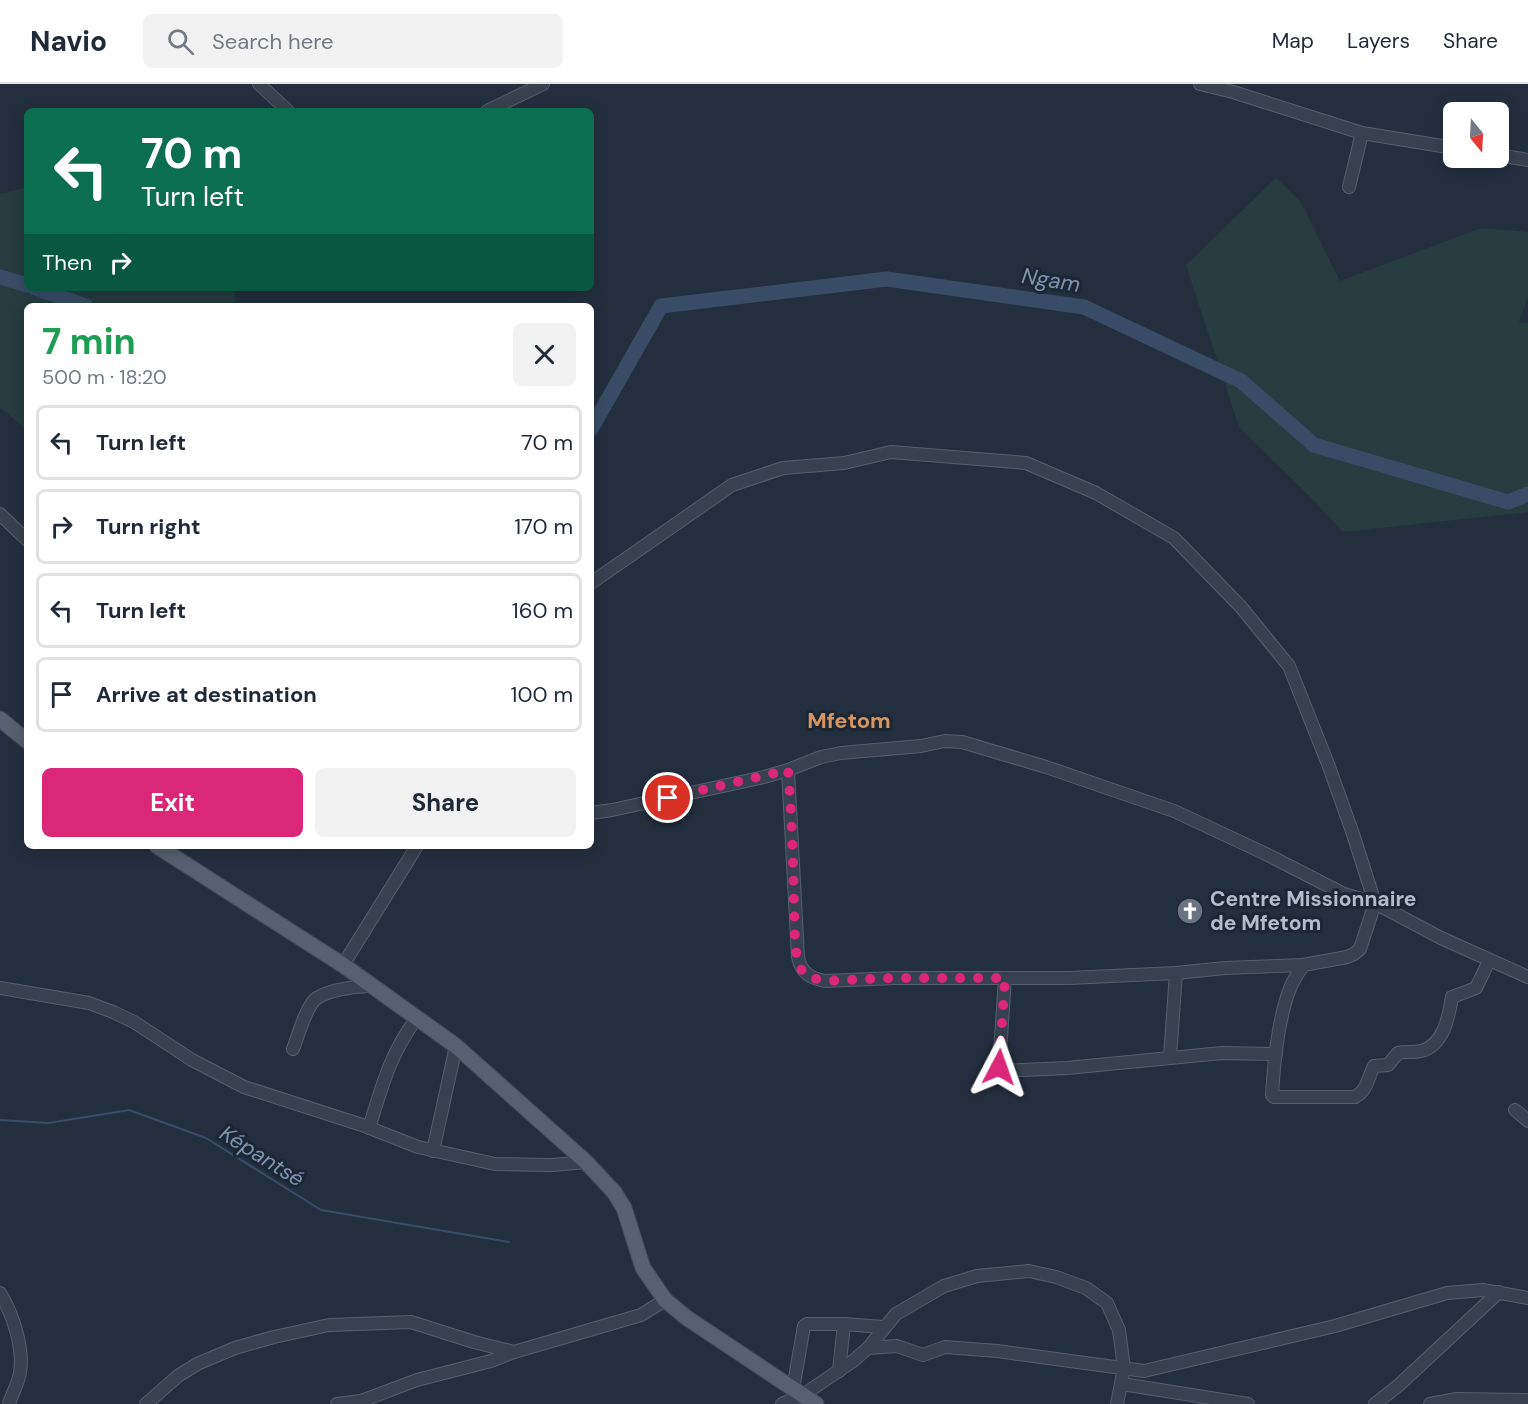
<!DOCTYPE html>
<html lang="en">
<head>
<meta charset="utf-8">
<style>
  body { margin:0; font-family:"DM Sans",sans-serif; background:#f2f2f3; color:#1f2937; height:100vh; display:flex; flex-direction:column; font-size:22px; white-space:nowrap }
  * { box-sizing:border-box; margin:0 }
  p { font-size:20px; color:#747a83 }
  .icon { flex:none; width:33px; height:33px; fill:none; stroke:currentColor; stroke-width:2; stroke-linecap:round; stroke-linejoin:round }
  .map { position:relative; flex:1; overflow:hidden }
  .details { position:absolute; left:24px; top:219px; width:570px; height:546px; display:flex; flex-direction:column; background:#fff; border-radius:9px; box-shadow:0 3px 15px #0003 }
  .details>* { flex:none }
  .guide { position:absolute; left:24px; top:24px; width:570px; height:183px; border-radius:9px; box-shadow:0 3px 15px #0003; background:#0b6e4f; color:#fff; overflow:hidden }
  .needle { width:39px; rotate:162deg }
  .tools { position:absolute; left:1443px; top:18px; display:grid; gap:12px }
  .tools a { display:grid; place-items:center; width:66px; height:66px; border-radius:9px; background:#fff; box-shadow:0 3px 15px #0003; font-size:30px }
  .pin { position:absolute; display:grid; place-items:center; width:51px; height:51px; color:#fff; margin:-26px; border:3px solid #fff; border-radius:50%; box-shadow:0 2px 6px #0007 }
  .me { position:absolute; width:66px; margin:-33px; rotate:4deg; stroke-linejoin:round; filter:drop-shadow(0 0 4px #0008) }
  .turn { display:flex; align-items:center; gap:21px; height:126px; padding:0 18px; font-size:27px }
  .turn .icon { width:78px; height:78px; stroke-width:2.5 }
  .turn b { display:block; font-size:42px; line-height:51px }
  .then { display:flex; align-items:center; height:57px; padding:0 18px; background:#0003; gap:12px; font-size:22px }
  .round { display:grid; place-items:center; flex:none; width:63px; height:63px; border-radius:9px; background:#f2f2f3 }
  .headline { display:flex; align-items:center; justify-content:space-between; height:102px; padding:0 18px }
  h1 { font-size:36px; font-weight:700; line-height:45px; color:#1e9e55 }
  .button { display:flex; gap:12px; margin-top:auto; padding:12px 18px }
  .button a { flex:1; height:69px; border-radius:9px; background:#db2777; color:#fff; font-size:24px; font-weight:700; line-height:69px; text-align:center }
  .button a+a { background:#f2f2f3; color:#1f2937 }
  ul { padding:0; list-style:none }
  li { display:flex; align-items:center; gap:18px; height:75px; margin:0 12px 9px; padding:0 6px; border:3px solid #e0e1e3; border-radius:9px }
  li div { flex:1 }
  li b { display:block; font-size:22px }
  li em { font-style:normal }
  header { display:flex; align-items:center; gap:36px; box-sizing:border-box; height:84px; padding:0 30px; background:#fff; border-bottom:2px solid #e0e1e3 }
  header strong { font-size:28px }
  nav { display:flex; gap:33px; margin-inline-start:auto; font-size:21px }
  .search { width:420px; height:54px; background:#f2f2f3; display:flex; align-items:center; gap:15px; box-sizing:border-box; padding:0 21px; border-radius:9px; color:#747a83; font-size:22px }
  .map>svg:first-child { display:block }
</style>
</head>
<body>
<header>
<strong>Navio</strong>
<div class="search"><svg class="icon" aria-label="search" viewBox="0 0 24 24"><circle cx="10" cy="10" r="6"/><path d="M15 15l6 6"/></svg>Search here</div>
<nav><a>Map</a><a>Layers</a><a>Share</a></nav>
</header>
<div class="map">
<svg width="1528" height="1320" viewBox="0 0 1528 1320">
  <rect width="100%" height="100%" fill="#242f3e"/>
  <g fill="#263c3f">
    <polygon points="1276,94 1301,118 1340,197 1481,144 1528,148 1528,213 1519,238 1528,239 1528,428 1343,448 1313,416 1239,343 1186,181"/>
    <polygon points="27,103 27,204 234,204 236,222 27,222 27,346 0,323 0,110"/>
  </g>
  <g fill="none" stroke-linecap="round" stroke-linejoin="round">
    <polyline stroke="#394c67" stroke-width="2" points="0,1036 49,1039 129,1026 206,1054 321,1126 509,1158"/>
    <g stroke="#394c67" stroke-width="15">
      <polyline points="0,193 27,201"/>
      <polyline points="35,204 86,222"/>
      <polyline points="591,345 661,222 887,195 1084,223 1241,297 1314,361 1508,418 1528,410"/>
    </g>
    <defs>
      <g id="minor">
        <polyline points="259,0 288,27"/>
        <polyline points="1200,0 1233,8 1362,49 1454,64"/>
        <polyline points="487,27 543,0"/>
        <polyline points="1498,71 1528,76"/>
        <polyline points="1349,103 1362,49"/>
        <polyline points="0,430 27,456"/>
        <path d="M591,499L732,401L783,384L844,379L891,368L1026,379L1096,409L1174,454L1241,523L1289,582L1328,680L1353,750L1375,819L1360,865L1354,870L1347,873L1303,881L1225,884L1176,889L1069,894H895L825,897C810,894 801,889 798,873L788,686"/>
        <polyline points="591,729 612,726 764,693 788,686 821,673 841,669 921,662 945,657 962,658 1046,683 1174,727 1266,770 1344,810 1375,819 1441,854 1528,893"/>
        <polyline points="343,881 417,762"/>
        <path d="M1303,881C1299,888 1294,895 1291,902C1278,933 1274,977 1272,1011L1274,1013H1355C1368,1006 1368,993 1374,982L1388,981L1398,969C1405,967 1413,969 1421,967C1444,962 1449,931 1452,913L1476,904L1489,877"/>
        <polyline points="1005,894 999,983 1002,987 1067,984 1222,969 1276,970"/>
        <polyline points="0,904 89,919 113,928 134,938 192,976 244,1003 362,1041 418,1063 495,1080 552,1081 586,1078"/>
        <path d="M293,965C298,953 306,921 317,914C332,904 355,904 372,901"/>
        <polyline points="1170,973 1176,889"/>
        <polyline points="1515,1026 1528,1037"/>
        <path d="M369,1044C381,1005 391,967 417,934"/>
        <polyline points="433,1067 456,962"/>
        <path d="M0,1209C13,1230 24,1264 20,1289C18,1300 12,1310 9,1320"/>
        <polyline points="868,1264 897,1262 923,1271 945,1263 997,1267 1144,1287 1335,1242 1447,1209 1483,1206 1528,1214"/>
        <polyline points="839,1287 844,1240"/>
        <polyline points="1122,1300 1248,1320"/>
        <polyline points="793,1305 804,1242 807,1240 844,1240 883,1243"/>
        <polyline points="146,1320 178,1292 197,1280 235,1264 274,1253 329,1241 411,1238 474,1258 514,1268"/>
        <polyline points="337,1320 361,1317 417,1296 491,1277 514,1268 641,1231 665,1216"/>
        <polyline points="782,1320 803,1311 853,1277 868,1264 896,1230 944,1202 977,1192 1029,1187 1056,1193 1086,1204 1107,1219 1119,1246 1124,1284 1117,1320"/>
        <polyline points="1375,1320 1399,1301 1499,1208"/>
        <polyline points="1430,1320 1457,1315 1528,1316"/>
      </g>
      <g id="major">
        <polyline points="0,635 27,657"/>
        <polyline points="157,762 343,881 456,962 586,1078 614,1108 624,1124 643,1184 665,1216 687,1234 816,1320"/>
      </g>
    </defs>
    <use href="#minor" stroke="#565f6c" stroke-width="14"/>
    <use href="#major" stroke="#414a57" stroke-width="17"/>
    <use href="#minor" stroke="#38414e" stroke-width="12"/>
    <use href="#major" stroke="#56606e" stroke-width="15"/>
  </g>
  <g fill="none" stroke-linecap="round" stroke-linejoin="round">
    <path stroke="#db2777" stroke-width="10" stroke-dasharray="0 18" d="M668,714L788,686C792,731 793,776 794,820C795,836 793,872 801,885C806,893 815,895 825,897L895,894H1005L999,983"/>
  </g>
  <defs>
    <symbol id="church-disc" viewBox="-11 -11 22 22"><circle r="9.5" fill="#6b7280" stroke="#1d2633"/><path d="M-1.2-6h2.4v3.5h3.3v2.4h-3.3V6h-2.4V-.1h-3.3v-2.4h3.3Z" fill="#fff"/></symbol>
  </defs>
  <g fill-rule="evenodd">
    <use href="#church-disc" x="1175" y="812" width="30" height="30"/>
  </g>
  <g text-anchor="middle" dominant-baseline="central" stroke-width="6" stroke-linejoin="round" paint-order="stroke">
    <g font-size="21" font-weight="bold" fill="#b4bcc9" stroke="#1d2633" text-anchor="start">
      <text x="1210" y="815">Centre Missionnaire<tspan x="1210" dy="24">de Mfetom</tspan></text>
    </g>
    <g font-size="22" font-style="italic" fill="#7c92b1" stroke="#1d2633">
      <text transform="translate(1051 196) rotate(9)">Ngam</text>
      <text transform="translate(262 1072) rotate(32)">Képantsé</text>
    </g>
    <g font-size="22" font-weight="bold" fill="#d59563" stroke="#1d2633">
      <text x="849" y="636">Mfetom</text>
    </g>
  </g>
</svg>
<div class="tools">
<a><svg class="needle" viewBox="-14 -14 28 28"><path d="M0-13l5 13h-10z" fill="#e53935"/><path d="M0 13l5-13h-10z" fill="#747a83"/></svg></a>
</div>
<div class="pin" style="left:668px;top:714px;background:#d93025"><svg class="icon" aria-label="arrive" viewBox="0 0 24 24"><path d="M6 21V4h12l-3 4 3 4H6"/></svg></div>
<svg class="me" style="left:999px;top:983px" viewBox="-20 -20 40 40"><path d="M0-17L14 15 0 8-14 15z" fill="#db2777" stroke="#fff" stroke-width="4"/></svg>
<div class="guide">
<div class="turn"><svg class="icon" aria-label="left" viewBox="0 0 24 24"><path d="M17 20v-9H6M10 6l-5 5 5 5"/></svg><div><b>70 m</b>Turn left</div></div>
<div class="then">Then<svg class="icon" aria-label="right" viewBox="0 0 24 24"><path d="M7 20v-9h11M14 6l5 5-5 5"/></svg></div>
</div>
<section class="details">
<div class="headline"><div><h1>7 min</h1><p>500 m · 18:20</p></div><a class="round"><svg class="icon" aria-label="close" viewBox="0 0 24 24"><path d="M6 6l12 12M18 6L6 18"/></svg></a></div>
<ul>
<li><svg class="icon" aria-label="left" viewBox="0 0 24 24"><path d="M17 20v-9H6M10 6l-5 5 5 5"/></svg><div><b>Turn left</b></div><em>70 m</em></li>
<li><svg class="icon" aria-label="right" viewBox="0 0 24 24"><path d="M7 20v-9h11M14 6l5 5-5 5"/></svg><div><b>Turn right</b></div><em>170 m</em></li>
<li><svg class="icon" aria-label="left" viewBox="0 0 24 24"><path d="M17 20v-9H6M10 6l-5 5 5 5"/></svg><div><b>Turn left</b></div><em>160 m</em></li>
<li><svg class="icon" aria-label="arrive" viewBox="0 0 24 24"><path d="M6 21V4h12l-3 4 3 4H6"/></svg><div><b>Arrive at destination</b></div><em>100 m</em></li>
</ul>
<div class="button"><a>Exit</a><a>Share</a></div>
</section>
</div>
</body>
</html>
